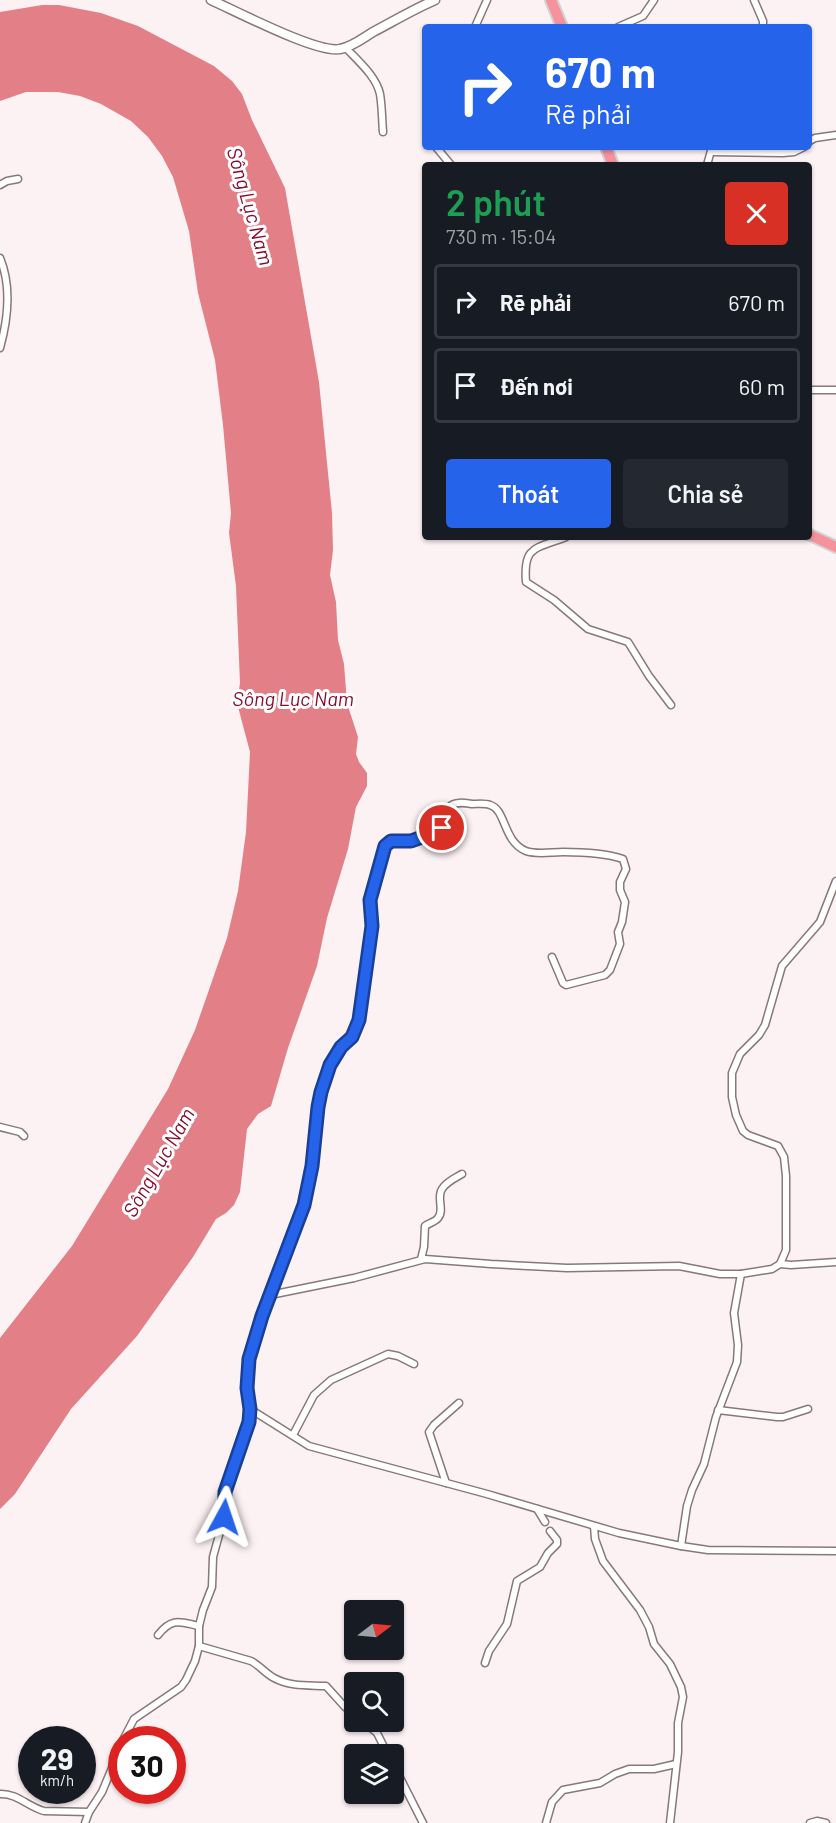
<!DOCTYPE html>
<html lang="vi">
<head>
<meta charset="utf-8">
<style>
  body { margin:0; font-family:Barlow,sans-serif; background:#242831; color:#f1f3f6; height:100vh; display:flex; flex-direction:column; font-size:22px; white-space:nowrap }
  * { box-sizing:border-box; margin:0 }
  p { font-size:20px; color:#9ea1a6 }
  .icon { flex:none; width:33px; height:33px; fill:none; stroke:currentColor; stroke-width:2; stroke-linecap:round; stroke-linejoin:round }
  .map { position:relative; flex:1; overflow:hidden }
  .drawer { position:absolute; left:422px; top:162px; width:390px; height:378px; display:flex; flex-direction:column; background:#171b24; border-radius:6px; box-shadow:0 2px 4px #0004 }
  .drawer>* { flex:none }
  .guide { position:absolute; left:422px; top:24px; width:390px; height:126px; border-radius:6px; box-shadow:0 2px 4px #0004; background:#2563eb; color:#fff; overflow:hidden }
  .needle { width:39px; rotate:74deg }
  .tools { position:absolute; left:344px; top:1600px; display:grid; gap:12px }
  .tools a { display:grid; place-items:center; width:60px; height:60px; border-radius:6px; background:#171b24; box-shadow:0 2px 4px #0004; font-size:30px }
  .speed { position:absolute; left:18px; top:1726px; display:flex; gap:12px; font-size:30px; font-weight:700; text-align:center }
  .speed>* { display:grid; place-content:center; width:78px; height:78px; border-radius:50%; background:#171b24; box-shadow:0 2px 4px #0004; line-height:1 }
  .speed small { font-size:15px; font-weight:400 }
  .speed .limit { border:9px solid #d22; background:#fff; color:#111 }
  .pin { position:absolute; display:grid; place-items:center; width:51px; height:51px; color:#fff; margin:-26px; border:3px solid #fff; border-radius:50%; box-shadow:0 2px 6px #0007 }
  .me { position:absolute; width:66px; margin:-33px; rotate:5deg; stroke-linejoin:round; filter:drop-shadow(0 0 4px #0008) }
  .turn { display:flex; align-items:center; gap:21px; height:126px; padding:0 24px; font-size:27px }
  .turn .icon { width:78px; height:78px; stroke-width:2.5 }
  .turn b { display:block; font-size:42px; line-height:51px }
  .round { display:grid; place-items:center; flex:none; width:63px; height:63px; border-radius:6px; background:#242831 }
  .overview { display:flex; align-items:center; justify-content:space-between; height:102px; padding:0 24px }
  h1 { font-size:36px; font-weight:600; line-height:45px; color:#1e9e55 }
  .action { display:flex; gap:12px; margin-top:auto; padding:12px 24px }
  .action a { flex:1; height:69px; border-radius:6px; background:#2563eb; color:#fff; font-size:24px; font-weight:600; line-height:69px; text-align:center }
  .action a+a { background:#242831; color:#f1f3f6 }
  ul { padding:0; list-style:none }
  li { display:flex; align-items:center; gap:18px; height:75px; margin:0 12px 9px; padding:0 12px; border:3px solid #363941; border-radius:6px }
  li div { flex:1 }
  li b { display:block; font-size:22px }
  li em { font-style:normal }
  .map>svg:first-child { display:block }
</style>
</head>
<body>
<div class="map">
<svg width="836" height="1823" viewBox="0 0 836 1823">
  <rect width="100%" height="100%" fill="#fdf2f3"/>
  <polygon fill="#e37f87" points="42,5 59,5 101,13 138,26 214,66 232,81 242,94 252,120 285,188 319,382 332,513 333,550 330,575 336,602 338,640 344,664 347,703 358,737 356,754 359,762 367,773 367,786 356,807 348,849 327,918 317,966 288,1048 271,1106 258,1114 247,1129 240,1192 234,1205 226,1213 216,1219 193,1257 137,1336 71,1409 15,1494 0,1509 0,1338 72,1246 168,1089 195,1030 227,938 238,891 246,832 250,752 237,703 240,683 236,586 229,533 231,513 223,425 215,360 198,293 189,231 173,177 162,156 148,137 131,121 101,104 80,96 58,92 26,92 0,101 0,12"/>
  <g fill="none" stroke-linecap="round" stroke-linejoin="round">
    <defs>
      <g id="minor">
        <polyline points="754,0 763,21 763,27"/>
        <polyline points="475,27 487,0"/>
        <polyline points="618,27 643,16 654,0"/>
        <path d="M346,48C358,61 376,76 380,94C382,106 382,119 383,132"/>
        <polyline points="808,142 815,138 836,135"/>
        <polyline points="436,147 451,165"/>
        <polyline points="712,152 783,153 794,152 804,147"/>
        <polyline points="707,165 712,147"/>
        <polyline points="0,185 7,181 18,179"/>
        <path d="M0,258C12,287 8,319 0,348"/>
        <polyline points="808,390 836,390"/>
        <path d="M566,537C536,549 523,545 526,582L554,600L588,629L628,642L649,676L671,705"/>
        <polyline points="0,1127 20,1132 24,1136"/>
        <path d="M421,1259L424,1247L425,1226C429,1223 435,1222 438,1218C445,1210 436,1198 442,1189C446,1182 455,1178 462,1174"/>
        <polyline points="780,1264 791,1265 836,1262"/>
        <polyline points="270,1295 354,1278 425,1259 491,1264 567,1268 679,1266 720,1274 741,1274 772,1269 780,1264 786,1250 786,1176 784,1157 778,1146 748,1135 743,1131 736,1115 732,1097 732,1073 740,1054 759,1035 765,1025 782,966 820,922 836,881"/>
        <polyline points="250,1409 309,1446 487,1494 619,1533 681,1546 708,1550 836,1551"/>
        <polyline points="718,1410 777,1417 783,1417 808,1409"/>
        <polyline points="293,1435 314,1395 331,1380 388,1354 398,1356 414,1364"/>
        <polyline points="446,1483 429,1432 434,1425 459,1403"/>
        <polyline points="537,1509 545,1522"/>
        <polyline points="594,1526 595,1539 603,1561 640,1610 649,1627 654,1644 670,1664 681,1687 683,1697 678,1723 678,1752 670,1823"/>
        <polyline points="681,1546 687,1506 692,1490 704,1464 716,1417 737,1362 738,1345 734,1313 741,1274"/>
        <path d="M158,1635C172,1617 180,1622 199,1626"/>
        <path d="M199,1646L251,1661C259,1665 265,1673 274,1678C291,1687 308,1685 326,1686L345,1707L354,1714"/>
        <polyline points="485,1663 489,1651 507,1624 517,1581 540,1567 548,1553 557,1544 557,1540 550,1531"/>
        <polyline points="364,1722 377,1733 388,1755"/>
        <path d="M123,1740L134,1719L181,1687L186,1680L195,1661L199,1646V1626L203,1610L212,1587L213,1557L224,1517L225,1492L249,1422L250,1409L247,1388V1374L250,1353L304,1205L312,1166L318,1107L330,1065L341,1047L353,1037L359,1020L372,926L370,900L385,845L391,841H411L439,831C444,824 442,813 449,807C455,801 465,803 472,804C478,804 485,803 490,805C506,809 503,842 526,851C537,855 551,852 563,852C582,852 605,853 623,859L626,869L620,882V890L625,902L622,922L618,932L620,944L610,970L605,975L566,985L563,983L552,957"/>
        <polyline points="393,1764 423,1823"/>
        <path d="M0,1794C17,1793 28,1807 44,1811L89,1812L102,1792L122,1744"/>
        <polyline points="85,1823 89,1812"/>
        <polyline points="546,1823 552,1802 563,1790 600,1783 615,1774 629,1769 654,1769 676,1764"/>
        <polyline points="810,1823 817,1821 826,1823"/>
      </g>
      <path id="tertiary" d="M211,0C236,11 318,54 340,49C352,47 363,38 373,32C394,21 414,9 435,0"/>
      <g id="trunk">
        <polyline points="551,0 562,27"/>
        <polyline points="606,147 613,165"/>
        <polyline points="808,534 836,547"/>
      </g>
    </defs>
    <use href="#minor" stroke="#887879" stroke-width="9"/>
    <use href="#tertiary" stroke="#887879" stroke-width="11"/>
    <use href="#trunk" stroke="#d3d1d1" stroke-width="14"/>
    <use href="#minor" stroke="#fff" stroke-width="6"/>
    <use href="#tertiary" stroke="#fff" stroke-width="8"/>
    <use href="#trunk" stroke="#f6929b" stroke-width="10"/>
  </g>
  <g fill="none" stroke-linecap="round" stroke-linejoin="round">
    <defs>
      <polyline id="route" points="224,1517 225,1492 249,1422 250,1409 247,1388 249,1359 262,1316 304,1205 312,1166 318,1107 321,1092 330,1065 341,1047 352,1037 359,1020 372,926 370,900 385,846 391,841 411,841 439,831 442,828"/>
    </defs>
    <use href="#route" stroke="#184099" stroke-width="15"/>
    <use href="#route" stroke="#2563eb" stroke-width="10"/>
  </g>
  <g text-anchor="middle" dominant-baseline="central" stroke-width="6" stroke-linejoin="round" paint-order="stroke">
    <g font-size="20" font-style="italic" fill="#870d2b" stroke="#fff">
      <text transform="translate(251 206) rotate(74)">Sông Lục Nam</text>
      <text x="293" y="698">Sông Lục Nam</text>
      <text transform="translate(158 1162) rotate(-60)">Sông Lục Nam</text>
    </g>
  </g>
</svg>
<div class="tools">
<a><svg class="needle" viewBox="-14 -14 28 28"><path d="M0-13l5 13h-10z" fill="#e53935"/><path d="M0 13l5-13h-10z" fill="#9ea1a6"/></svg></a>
<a><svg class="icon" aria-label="search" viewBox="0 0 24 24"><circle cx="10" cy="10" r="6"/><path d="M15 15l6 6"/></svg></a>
<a><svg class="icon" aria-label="layers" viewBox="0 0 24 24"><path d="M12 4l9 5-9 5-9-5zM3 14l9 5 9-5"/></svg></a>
</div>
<div class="speed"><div>29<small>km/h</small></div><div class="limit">30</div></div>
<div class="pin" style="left:442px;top:828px;background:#d93025"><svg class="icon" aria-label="arrive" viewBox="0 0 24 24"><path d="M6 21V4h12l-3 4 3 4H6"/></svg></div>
<svg class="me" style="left:224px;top:1517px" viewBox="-20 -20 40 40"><path d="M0-17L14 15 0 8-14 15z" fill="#2563eb" stroke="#fff" stroke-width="4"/></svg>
<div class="guide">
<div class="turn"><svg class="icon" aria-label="right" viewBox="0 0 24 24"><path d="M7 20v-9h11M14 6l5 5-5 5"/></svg><div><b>670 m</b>Rẽ phải</div></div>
</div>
<section class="drawer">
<div class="overview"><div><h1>2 phút</h1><p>730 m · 15:04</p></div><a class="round" style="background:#d93025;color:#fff"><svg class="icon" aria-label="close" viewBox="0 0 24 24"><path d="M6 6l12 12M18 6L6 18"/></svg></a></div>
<ul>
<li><svg class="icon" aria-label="right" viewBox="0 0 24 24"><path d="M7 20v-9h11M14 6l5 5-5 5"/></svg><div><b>Rẽ phải</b></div><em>670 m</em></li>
<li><svg class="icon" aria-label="arrive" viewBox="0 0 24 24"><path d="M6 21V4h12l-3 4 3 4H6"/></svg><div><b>Đến nơi</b></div><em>60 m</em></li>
</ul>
<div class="action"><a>Thoát</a><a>Chia sẻ</a></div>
</section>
</div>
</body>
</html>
